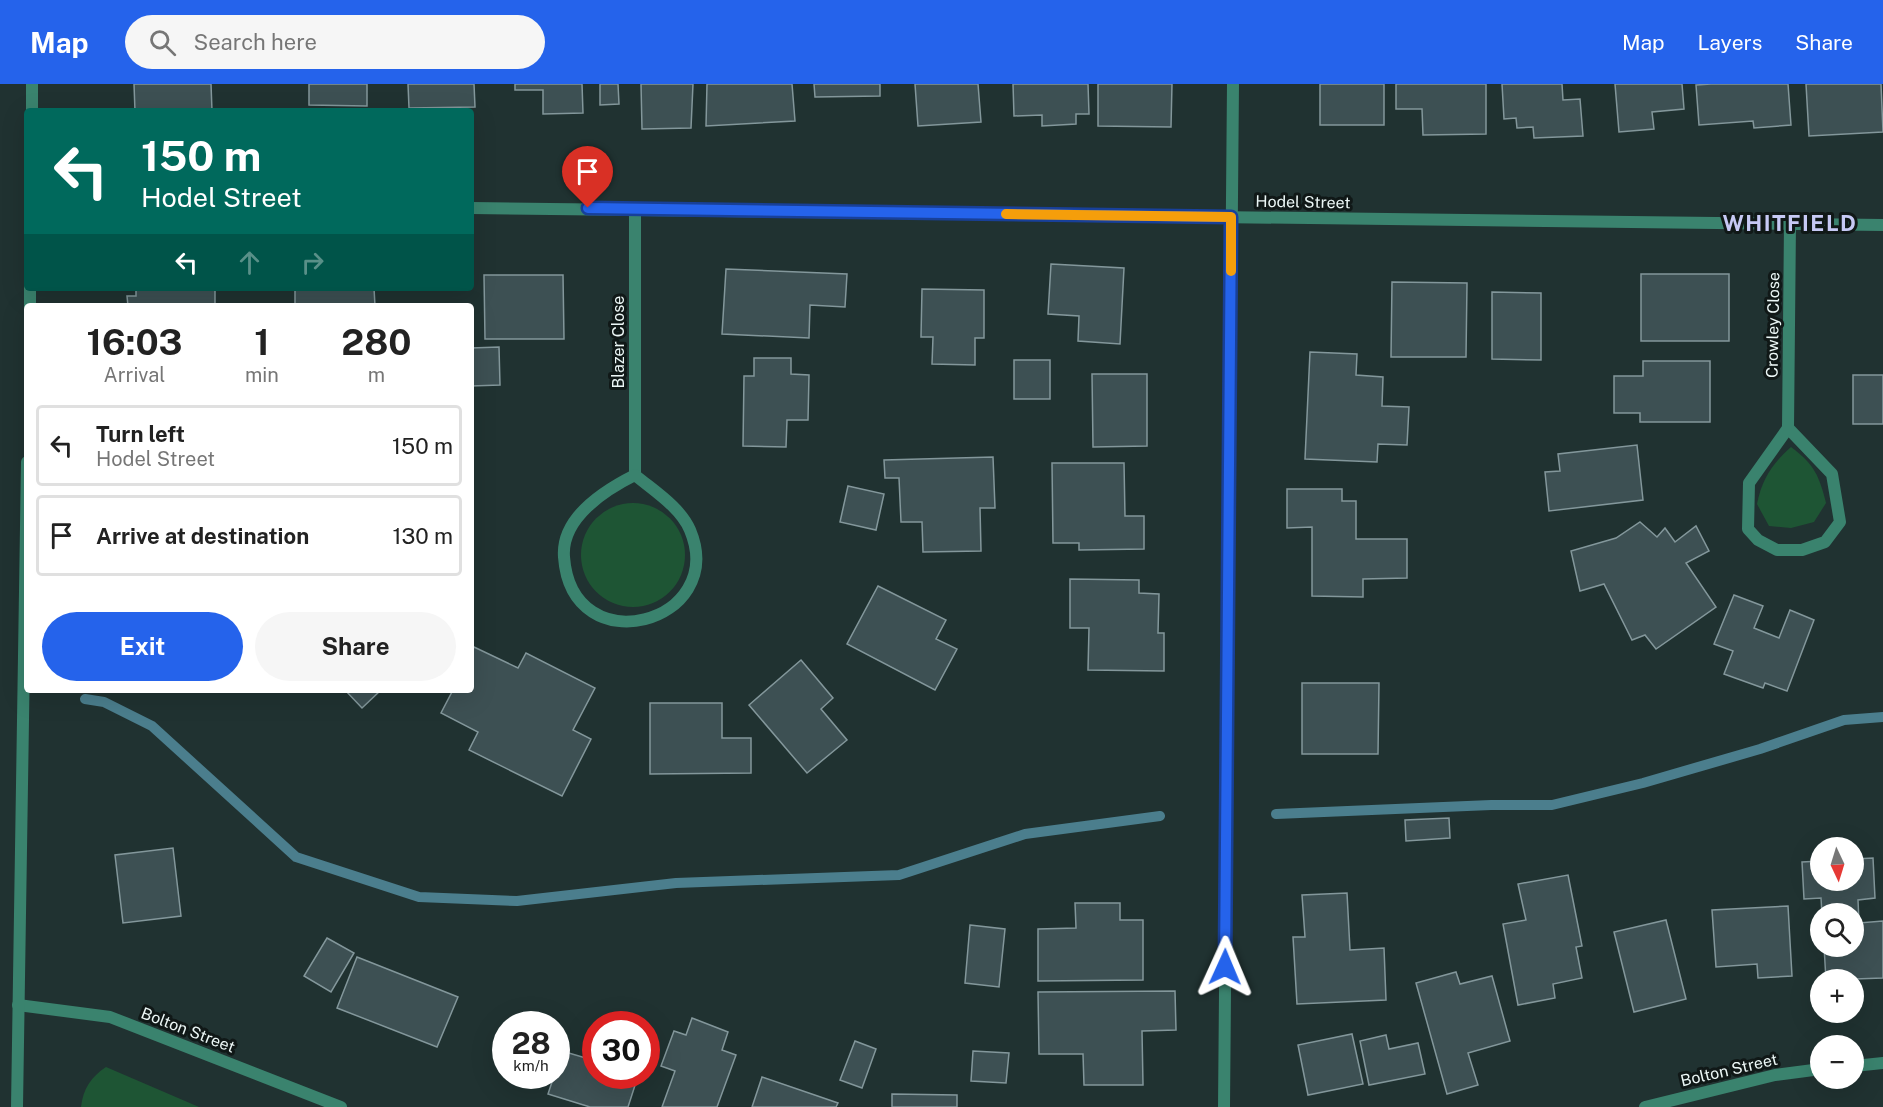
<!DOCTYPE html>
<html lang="en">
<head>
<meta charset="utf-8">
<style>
  body { margin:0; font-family:"Public Sans",sans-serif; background:#f6f6f6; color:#222; height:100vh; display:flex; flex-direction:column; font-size:22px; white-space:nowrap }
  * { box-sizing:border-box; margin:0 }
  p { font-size:20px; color:#767676 }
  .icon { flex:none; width:33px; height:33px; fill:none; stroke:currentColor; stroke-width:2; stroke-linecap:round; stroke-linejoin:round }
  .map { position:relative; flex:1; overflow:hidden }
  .side { position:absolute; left:24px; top:219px; width:450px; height:390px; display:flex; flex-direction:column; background:#fff; border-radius:6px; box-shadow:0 6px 24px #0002 }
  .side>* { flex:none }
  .hud { position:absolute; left:24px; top:24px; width:450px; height:183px; border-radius:6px; box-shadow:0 6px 24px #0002; background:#00695c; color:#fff; overflow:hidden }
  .needle { width:39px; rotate:176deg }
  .tools { position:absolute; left:1810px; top:753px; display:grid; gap:12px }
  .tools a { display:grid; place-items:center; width:54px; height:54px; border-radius:50%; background:#fff; box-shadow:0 6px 24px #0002; font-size:30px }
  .speed { position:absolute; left:492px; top:927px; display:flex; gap:12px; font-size:30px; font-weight:700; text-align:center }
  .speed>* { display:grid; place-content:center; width:78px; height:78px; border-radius:50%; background:#fff; box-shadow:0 6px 24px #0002; line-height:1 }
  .speed small { font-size:15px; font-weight:400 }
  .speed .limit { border:9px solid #d22; background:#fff; color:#111 }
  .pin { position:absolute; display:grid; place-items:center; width:51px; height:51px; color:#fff; margin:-62px -26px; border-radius:50% 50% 50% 0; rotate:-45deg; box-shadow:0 0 6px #0007 }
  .pin .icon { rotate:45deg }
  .me { position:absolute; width:66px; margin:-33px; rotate:1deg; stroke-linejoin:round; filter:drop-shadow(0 0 4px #0008) }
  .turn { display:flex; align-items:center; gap:21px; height:126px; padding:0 18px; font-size:27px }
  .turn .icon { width:78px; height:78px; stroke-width:2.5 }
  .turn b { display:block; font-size:42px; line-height:51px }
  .lanes { display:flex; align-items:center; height:57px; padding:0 18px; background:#0003; justify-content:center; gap:30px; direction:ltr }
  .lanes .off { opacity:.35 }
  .eta { display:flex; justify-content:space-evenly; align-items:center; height:102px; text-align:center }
  .eta b { font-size:36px; font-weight:700; line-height:42px }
  .action { display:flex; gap:12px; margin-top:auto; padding:12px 18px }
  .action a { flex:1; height:69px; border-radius:36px; background:#2563eb; color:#fff; font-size:24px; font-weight:700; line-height:69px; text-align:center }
  .action a+a { background:#f6f6f6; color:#222 }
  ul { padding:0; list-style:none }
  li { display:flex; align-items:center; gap:18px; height:81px; margin:0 12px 9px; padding:0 6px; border:3px solid #e0e0e0; border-radius:6px }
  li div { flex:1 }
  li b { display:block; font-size:22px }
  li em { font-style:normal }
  header { display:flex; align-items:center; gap:36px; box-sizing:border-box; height:84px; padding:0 30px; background:#2563eb; color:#fff }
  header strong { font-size:28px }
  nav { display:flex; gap:33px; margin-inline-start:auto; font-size:21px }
  .search { width:420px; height:54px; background:#f6f6f6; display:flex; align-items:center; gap:15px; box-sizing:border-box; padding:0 21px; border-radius:33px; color:#767676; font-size:22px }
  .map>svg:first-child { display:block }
</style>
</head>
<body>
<header>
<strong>Map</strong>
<div class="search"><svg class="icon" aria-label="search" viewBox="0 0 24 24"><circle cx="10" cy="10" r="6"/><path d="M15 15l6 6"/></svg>Search here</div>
<nav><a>Map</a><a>Layers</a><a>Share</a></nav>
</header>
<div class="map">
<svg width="1883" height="1023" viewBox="0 0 1883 1023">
  <rect width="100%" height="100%" fill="#203231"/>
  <g fill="#1e5534">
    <path d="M1791,363C1815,381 1819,392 1826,419L1814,438L1791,444L1769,442L1757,420C1762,395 1772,380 1791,363Z"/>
    <circle cx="633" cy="471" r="52"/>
    <path d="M106,983L199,1023H81C83,1005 91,993 106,983Z"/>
  </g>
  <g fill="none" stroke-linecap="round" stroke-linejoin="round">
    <g stroke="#4b7e8d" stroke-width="10">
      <polyline points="85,615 104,618 152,642 296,773 419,813 517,817 676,799 899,791 1025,750 1160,732"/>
      <polyline points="1276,730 1491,721 1552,721 1643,699 1760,665 1844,636 1883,633"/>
    </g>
  </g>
  <g fill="#3d5053" stroke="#83979b" stroke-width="1.5">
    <polygon points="134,0 211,0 212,27 135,27"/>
    <polygon points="309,0 367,0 367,22 309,21"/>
    <polygon points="408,0 474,0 475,23 409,24"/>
    <polygon points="515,0 582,0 583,29 543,30 543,6 515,6"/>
    <polygon points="600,0 618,0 619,20 600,21"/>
    <polygon points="641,0 693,0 691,44 642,45"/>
    <polygon points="707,0 792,0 795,37 706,42"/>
    <polygon points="814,0 880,0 880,12 815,13"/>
    <polygon points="915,0 978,0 981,38 918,42"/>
    <polygon points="1013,0 1088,0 1089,30 1076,30 1076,40 1042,42 1042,31 1014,32"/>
    <polygon points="1098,0 1172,0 1171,43 1098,42"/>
    <rect x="1320" y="0" width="64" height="41"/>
    <polygon points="1396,0 1486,0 1486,50 1423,51 1422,25 1396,25"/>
    <polygon points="1502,0 1562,0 1563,16 1580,15 1583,52 1534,54 1533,43 1517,44 1516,34 1504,35"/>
    <polygon points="1615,0 1682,0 1684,25 1652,28 1654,45 1619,48"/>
    <polygon points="1711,0 1788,0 1791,41 1754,44 1753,37 1699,41 1696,1"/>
    <polygon points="1806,0 1881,0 1883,48 1809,52"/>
    <polygon points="1051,180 1124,184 1120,260 1078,257 1079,232 1048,230"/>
    <polygon points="726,185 847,190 845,223 810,221 809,254 722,250"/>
    <rect x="1641" y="190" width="88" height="67"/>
    <polygon points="484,191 563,191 564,255 485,255"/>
    <polygon points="1392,198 1467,199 1466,273 1391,273"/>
    <polygon points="136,204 215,204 215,222 128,222 127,212 136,212"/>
    <polygon points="295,204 374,204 375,222 295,222"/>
    <polygon points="922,205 984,206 984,254 975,254 975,281 932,280 933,253 921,253"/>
    <polygon points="1492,208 1541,209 1541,276 1492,275"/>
    <polygon points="499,263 500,301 471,302 471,264"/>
    <polygon points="1310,268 1357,270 1356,291 1383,293 1382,322 1409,323 1407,361 1378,360 1377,378 1305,375"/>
    <polygon points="754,274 791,274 791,290 809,291 808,336 787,336 786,363 743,362 744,292 754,292"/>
    <rect x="1014" y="276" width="36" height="39"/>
    <polygon points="1643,277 1710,277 1710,338 1640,338 1640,329 1614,329 1614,292 1643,292"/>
    <polygon points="1092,290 1147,290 1147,362 1093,363"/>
    <rect x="1853" y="291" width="30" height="49"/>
    <polygon points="1637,361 1643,416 1549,427 1545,388 1560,387 1558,370"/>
    <polygon points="993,373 995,424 980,424 981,467 923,468 922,438 901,438 899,394 885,394 884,376"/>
    <polygon points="1052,379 1124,379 1125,432 1144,432 1144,465 1079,466 1079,459 1053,459"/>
    <polygon points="848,402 884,410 876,446 840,438"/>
    <polygon points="1287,405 1342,405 1342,417 1356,417 1356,455 1407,455 1407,494 1363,495 1363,513 1312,512 1312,443 1287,444"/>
    <polygon points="1640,438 1657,453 1665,444 1675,458 1696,442 1709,467 1686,479 1716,523 1656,565 1645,551 1632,556 1604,500 1580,507 1571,467 1616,454"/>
    <polygon points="1070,495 1139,496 1139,509 1159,510 1158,549 1164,549 1164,587 1088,586 1089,544 1070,544"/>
    <polygon points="878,502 946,536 936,555 957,565 935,606 847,560"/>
    <polygon points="1734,511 1763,522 1754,544 1779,554 1790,526 1814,536 1787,607 1765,599 1763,604 1724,590 1733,567 1714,560"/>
    <polygon points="474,563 518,584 526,569 595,604 573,646 591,655 562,712 469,666 478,648 441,629 453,606 471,606 471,569"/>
    <polygon points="801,576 833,614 821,625 847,656 807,689 749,621"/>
    <polygon points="1302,599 1379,599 1378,670 1302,670"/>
    <polygon points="345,606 381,606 362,624"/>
    <polygon points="650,619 722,619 722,654 751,654 751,689 650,690"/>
    <polygon points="1449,734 1450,754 1406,757 1405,736"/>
    <polygon points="173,764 181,832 123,839 115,771"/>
    <polygon points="1873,774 1875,814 1858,816 1859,839 1883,837 1883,894 1826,896 1824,862 1854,862 1854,830 1822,830 1821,814 1804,815 1802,778 1821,777 1821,796 1854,796 1854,775"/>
    <polygon points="1568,791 1582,862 1576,863 1582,894 1553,900 1555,914 1518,921 1503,840 1526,836 1518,800"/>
    <polygon points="1347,809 1350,866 1384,864 1386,916 1297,920 1293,853 1305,853 1302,811"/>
    <polygon points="1075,819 1120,819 1120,836 1143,836 1143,896 1038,897 1038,845 1076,844"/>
    <polygon points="1788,822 1792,892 1758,894 1757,880 1716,883 1712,826"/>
    <polygon points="1666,836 1686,915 1634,928 1614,848"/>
    <polygon points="970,841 1005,845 999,903 965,899"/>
    <polygon points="327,854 354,869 331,908 304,892"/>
    <polygon points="357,873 458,913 437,963 337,924"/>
    <polygon points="1456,888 1460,900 1492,892 1510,957 1468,969 1478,1001 1447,1010 1416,899"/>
    <polygon points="1175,907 1176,946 1142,947 1143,1001 1084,1001 1083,970 1039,970 1038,908"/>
    <polygon points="692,934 728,948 722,966 736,971 717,1023 662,1023 675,987 661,982 674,947 686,951"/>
    <polygon points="1352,950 1363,1000 1308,1011 1298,961"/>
    <polygon points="1386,951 1389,965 1418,959 1425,990 1369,1001 1360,957"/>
    <polygon points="855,957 876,965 862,1004 840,996"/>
    <polygon points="562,967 596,977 596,992 638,992 628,1023 590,1023 548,1010 554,992 556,992"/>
    <polygon points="973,967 1009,969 1006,999 971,997"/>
    <polygon points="762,993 838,1019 836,1023 752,1023"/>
    <polygon points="892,1010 957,1011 957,1023 892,1023"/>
  </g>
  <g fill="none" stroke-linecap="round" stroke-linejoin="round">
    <g stroke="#3a836e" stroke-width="12">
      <polyline points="471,124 1883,141"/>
      <polyline points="635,125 635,391"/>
      <polyline points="1788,344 1749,399 1748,445 1758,456 1777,466 1802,466 1825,458 1840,438 1832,390 1788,344 1790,139"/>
      <path d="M635,391C654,407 680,423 690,446C729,539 572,582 564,473C561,434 605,406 635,391Z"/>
      <polyline points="18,921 110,933 341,1023"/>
      <polyline points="1854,982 1883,979"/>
      <polyline points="1224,1023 1233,0"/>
      <polyline points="1645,1023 1775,991 1821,985"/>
    </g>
    <g stroke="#3a836e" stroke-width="12">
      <polyline points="32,27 32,0"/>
      <polyline points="30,222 30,204"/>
      <polyline points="17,1023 27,378"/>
    </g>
  </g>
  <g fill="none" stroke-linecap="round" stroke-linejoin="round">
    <defs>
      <polyline id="route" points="588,124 1231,133 1225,883"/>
    </defs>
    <use href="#route" stroke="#184099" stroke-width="15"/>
    <use href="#route" stroke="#2563eb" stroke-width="10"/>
    <polyline stroke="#f59e0b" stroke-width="10" points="1006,130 1231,133 1231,187"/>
  </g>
  <g text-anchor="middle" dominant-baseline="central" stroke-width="6" stroke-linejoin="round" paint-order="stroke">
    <g font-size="16" fill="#ecf7f6" stroke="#101817">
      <text transform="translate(1303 118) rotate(1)">Hodel Street</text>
      <text transform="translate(1773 241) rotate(-89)">Crowley Close</text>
      <text transform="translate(618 258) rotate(-90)">Blazer Close</text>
      <text transform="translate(188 946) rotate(21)">Bolton Street</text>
      <text transform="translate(1729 986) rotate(-13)">Bolton Street</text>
    </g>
    <g font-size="22" font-weight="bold" letter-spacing="1.5" fill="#c6c9f4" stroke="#101817">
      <text x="1790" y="139">WHITFIELD</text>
    </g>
  </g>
</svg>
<div class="tools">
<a><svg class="needle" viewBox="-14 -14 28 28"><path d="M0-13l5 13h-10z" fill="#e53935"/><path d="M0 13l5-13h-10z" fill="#767676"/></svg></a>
<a><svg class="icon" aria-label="search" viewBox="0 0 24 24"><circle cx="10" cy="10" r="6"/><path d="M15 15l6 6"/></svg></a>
<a>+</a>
<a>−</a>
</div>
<div class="speed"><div>28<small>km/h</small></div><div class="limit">30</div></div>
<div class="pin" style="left:588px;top:124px;background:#d93025"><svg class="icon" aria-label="arrive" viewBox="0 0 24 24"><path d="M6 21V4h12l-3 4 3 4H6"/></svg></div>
<svg class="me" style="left:1225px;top:883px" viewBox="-20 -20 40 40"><path d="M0-17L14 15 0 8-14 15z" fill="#2563eb" stroke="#fff" stroke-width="4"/></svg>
<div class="hud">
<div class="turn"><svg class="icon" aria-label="left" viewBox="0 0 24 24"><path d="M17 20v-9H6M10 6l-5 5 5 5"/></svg><div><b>150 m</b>Hodel Street</div></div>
<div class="lanes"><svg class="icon" aria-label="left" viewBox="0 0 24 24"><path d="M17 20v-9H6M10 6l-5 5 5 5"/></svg><svg class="icon off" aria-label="ahead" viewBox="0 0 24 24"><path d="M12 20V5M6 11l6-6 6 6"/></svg><svg class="icon off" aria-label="right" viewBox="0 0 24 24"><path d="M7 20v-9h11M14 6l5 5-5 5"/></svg></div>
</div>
<section class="side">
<div class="eta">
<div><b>16:03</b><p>Arrival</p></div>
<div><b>1</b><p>min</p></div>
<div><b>280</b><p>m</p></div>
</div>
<ul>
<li><svg class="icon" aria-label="left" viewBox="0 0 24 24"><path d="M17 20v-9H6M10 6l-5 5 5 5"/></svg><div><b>Turn left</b><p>Hodel Street</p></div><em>150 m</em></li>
<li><svg class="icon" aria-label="arrive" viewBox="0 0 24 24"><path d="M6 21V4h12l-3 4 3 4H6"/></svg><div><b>Arrive at destination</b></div><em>130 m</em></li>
</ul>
<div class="action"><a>Exit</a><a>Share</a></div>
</section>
</div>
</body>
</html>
